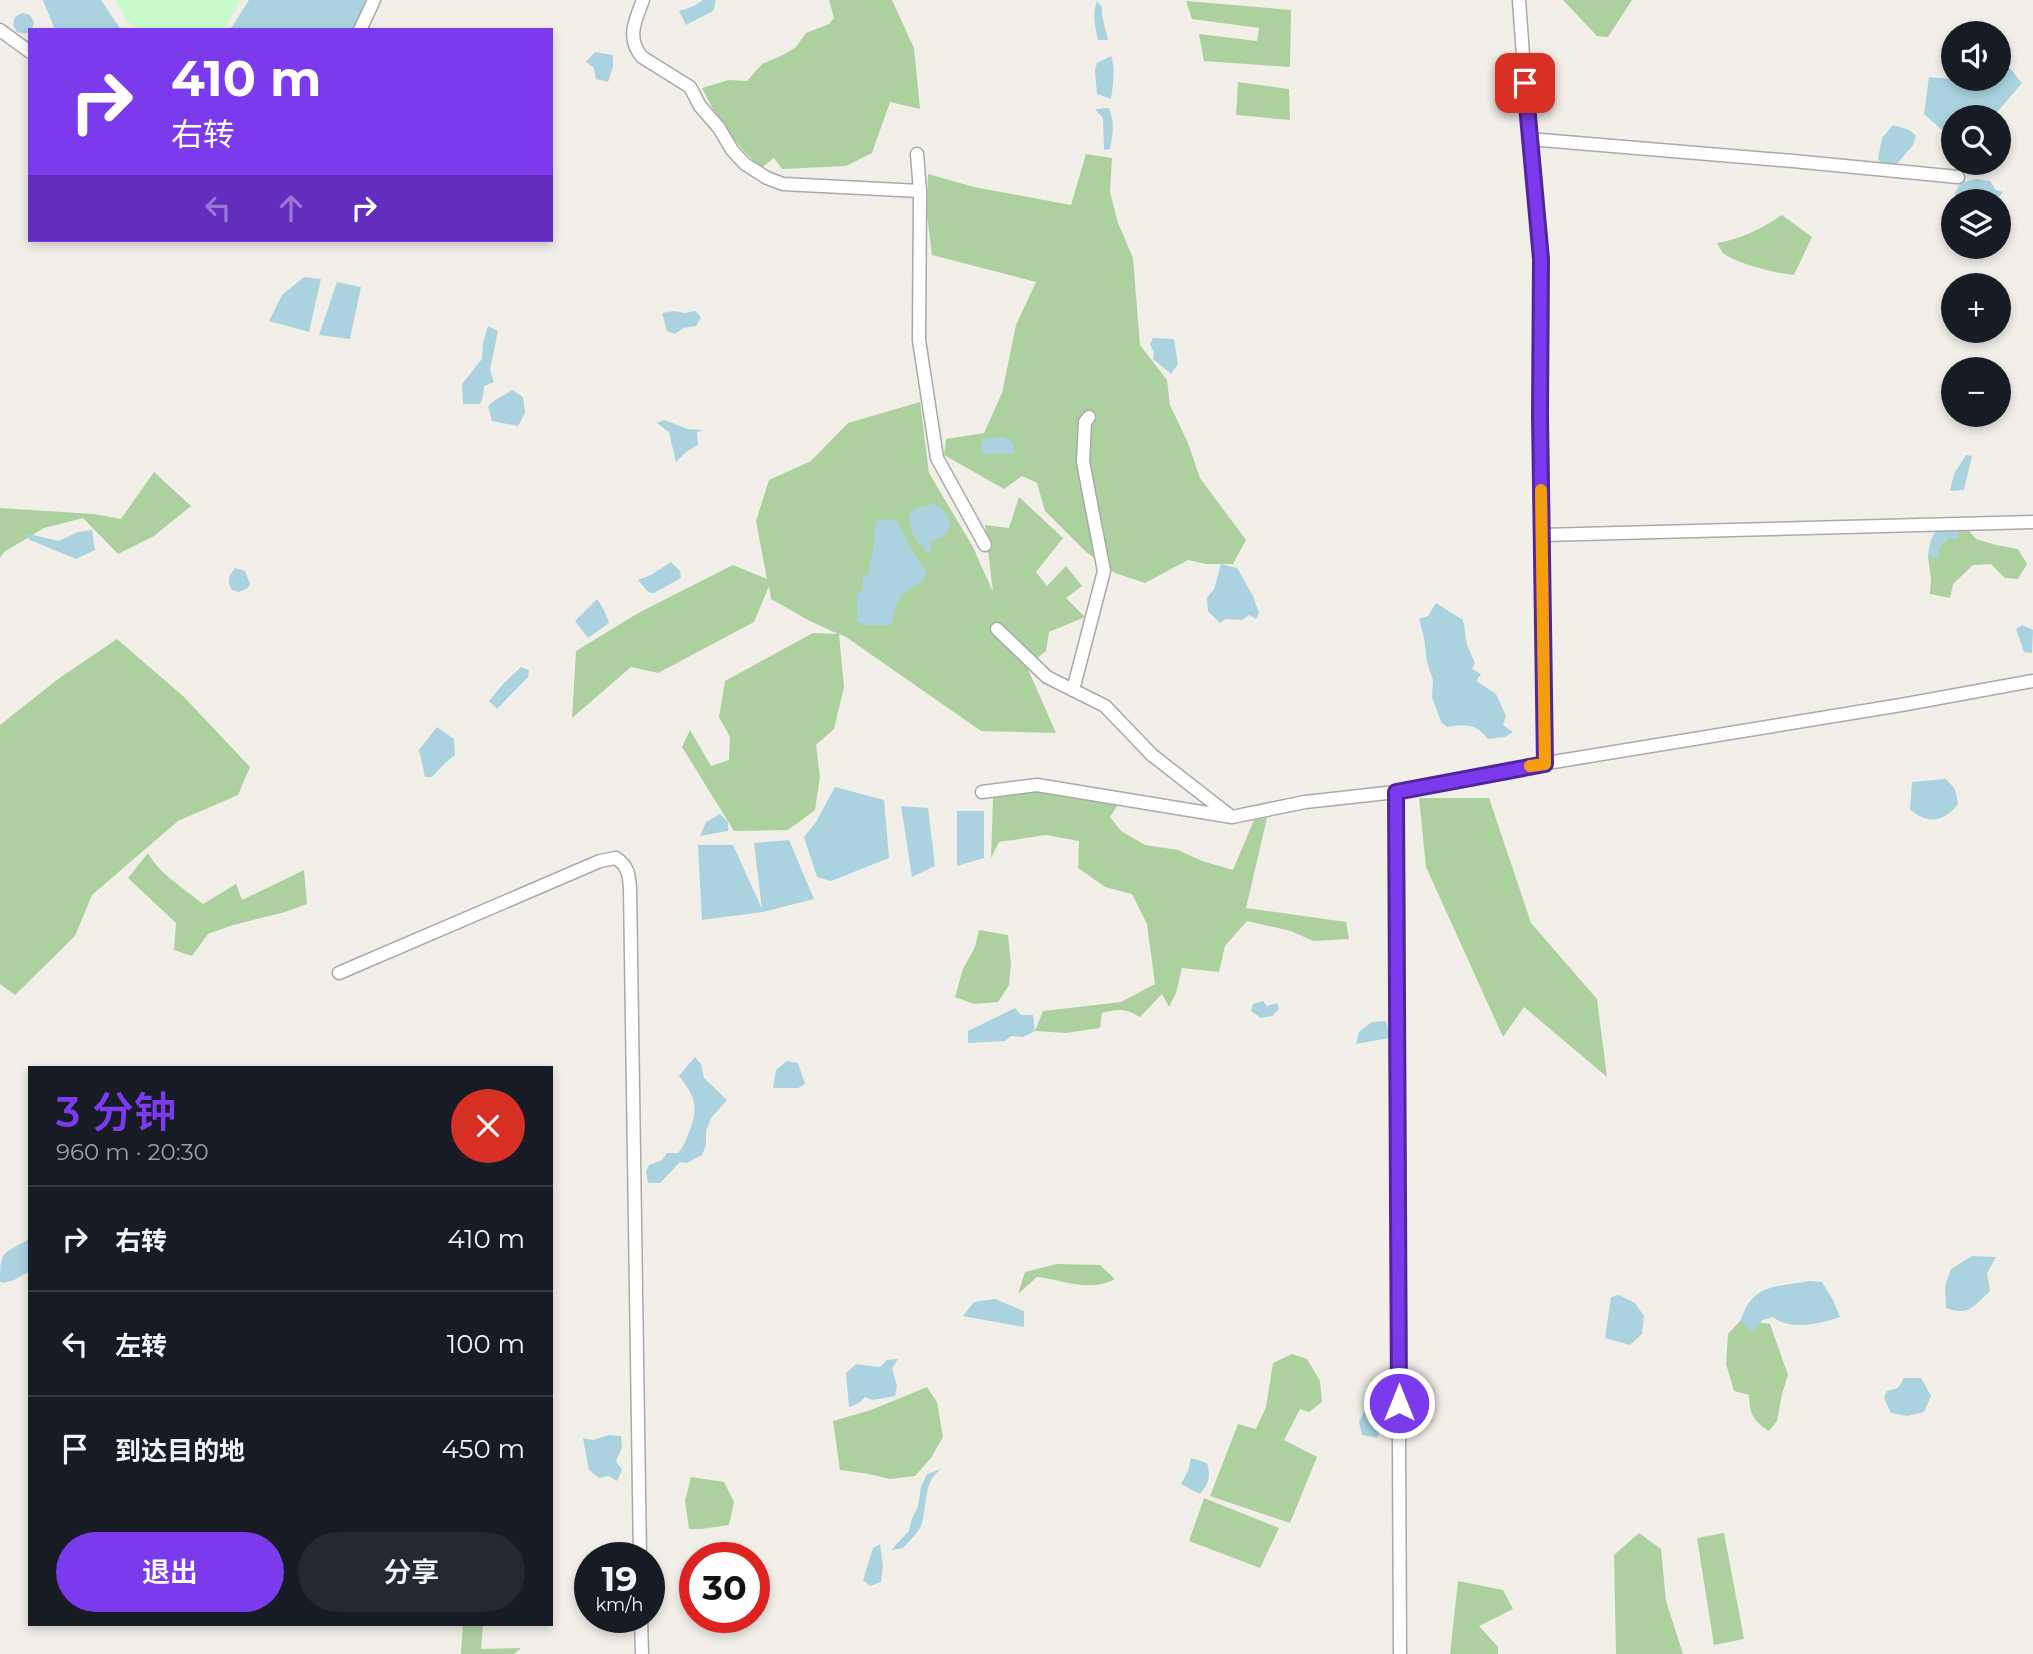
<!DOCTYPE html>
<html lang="zh">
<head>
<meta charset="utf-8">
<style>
  body { margin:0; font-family:Montserrat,"Noto Sans SC",sans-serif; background:#242831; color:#f1f3f6; height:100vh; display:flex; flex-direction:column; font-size:26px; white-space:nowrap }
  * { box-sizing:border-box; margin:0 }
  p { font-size:23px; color:#9ea1a6 }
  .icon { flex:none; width:38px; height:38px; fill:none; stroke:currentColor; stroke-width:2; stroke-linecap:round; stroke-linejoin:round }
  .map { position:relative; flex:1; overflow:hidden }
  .sheet { position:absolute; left:28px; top:1066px; width:525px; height:560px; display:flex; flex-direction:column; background:#171b24; border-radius:0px; box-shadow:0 4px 10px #0003 }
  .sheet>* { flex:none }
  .top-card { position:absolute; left:28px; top:28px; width:525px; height:214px; border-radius:0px; box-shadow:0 4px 10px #0003; background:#7c3aed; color:#fff; overflow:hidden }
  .fabs { position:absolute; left:1941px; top:21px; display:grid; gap:14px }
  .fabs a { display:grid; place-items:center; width:70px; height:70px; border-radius:50%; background:#171b24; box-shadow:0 4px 10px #0003; font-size:35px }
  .speed { position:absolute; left:574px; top:1542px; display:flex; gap:14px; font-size:35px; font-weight:700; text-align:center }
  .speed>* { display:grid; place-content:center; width:91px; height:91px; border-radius:50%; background:#171b24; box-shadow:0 4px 10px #0003; line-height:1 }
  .speed small { font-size:18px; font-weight:400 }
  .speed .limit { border:10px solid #d22; background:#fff; color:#111 }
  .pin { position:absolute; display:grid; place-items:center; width:60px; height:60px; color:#fff; margin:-30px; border-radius:14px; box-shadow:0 4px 10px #0006 }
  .me { position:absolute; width:77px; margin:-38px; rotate:0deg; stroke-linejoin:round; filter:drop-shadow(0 0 5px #0008) }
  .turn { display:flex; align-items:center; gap:24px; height:147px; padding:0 28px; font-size:32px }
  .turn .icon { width:91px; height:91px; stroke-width:2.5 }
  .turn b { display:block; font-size:49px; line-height:60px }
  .lanes { display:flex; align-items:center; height:66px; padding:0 28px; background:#0003; justify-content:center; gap:35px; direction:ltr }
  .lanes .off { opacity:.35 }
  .round { display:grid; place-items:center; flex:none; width:74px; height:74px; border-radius:37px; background:#242831 }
  .overview { display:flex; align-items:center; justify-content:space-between; height:119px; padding:0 28px }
  h1 { font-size:42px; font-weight:600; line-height:52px; color:#7c3aed }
  .button { display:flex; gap:14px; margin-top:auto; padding:14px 28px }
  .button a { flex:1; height:80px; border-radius:42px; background:#7c3aed; color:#fff; font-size:28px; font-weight:600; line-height:80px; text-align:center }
  .button a+a { background:#242831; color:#f1f3f6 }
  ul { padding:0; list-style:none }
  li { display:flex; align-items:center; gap:21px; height:105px; padding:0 28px; border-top:2px solid #363941 }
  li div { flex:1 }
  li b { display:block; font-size:26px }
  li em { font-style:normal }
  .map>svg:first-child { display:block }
</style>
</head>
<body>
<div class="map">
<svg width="2033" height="1654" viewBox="0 0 2033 1654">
  <rect width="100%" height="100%" fill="#f2efe9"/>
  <g fill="#add19e">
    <path d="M829,0H892L914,48L920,109L890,102L872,153L846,166L782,169L774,158L761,168C736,145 716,118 702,88L729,80L747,81L762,64L783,55L796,47L806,33L829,24L834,18Z"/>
    <polygon points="1563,0 1632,0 1608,37 1597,36"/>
    <polygon points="1186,1 1291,10 1290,67 1204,61 1199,34 1257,41 1259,28 1192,19"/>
    <polygon points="1238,82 1289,89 1290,120 1236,115"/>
    <polygon points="1086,154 1112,158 1110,192 1118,223 1133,258 1140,345 1167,380 1170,405 1188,443 1200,478 1246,540 1233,564 1206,564 1188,560 1145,583 1115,573 1086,552 1045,511 1037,483 1022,476 1004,489 944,455 946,439 984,433 1002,393 1016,325 1036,282 932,255 927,215 928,174 974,187 1071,205"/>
    <path d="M1782,215L1812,237L1794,275C1778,274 1735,263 1723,253C1721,250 1719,247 1717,243C1742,239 1761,229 1782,215Z"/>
    <polygon points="920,402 929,473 973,547 993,592 985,525 1009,528 1019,497 1063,538 1036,572 1047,586 1066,566 1082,586 1066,598 1085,617 1049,632 1046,651 1035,660 1017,644 1056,733 981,731 846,637 839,634 844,687 834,729 816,745 820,777 815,810 788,830 734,831 682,747 690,730 711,766 729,760 730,737 719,717 725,681 813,633 838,634 808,620 771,599 769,586 754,622 658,673 631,667 572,718 576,651 640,612 733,565 767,579 756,521 769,480 811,461 848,423"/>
    <polygon points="154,472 191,506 154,536 118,554 83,518 44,528 4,552 0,558 0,508 94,514 121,519"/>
    <polygon points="1963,524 1976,539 1996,545 2018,549 2027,564 2018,579 2005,578 1991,564 1973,565 1953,584 1950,598 1930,594 1931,579 1928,557"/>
    <polygon points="117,639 184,697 250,767 238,795 178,821 92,895 75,936 15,995 0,984 0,725 58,679"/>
    <path d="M1046,787L1119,803L1110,817L1121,831L1145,845L1178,850L1202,861L1233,870L1254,820L1267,818L1246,908L1346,922L1349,939L1313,941L1291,931L1247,921L1225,946L1219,972L1182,968L1176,993L1169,1007L1162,994L1140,1017C1124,1008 1119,1009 1102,1013L1100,1028L1066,1033L1035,1031L1043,1011L1121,1002L1155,984L1147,924L1132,894L1105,887L1078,868L1079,841L1046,835L999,842L991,858L993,798Z"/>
    <polygon points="1419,798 1489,798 1531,923 1597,999 1607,1077 1524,1007 1503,1037 1426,867"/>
    <path d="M148,853C159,874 185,889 203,904L236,884L242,900L304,870L307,904L285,912L233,925L208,934L192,956L174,950L176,923L128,878Z"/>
    <polygon points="979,930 1008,935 1011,964 1009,985 998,1002 974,1004 955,997 963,969 975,947"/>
    <path d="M1057,1264L1100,1265L1115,1279C1089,1293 1065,1280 1037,1277L1018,1294L1025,1272Z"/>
    <path d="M1741,1320L1770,1324L1788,1375L1782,1394L1777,1421L1769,1431C1754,1422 1749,1413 1749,1395L1734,1391L1726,1364L1728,1334Z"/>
    <polygon points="1292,1354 1307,1359 1320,1381 1322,1402 1309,1412 1300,1409 1284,1440 1317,1457 1290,1523 1210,1496 1238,1424 1256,1429 1266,1407 1273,1363"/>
    <polygon points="927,1387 937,1402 943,1437 931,1458 915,1476 890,1479 869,1474 840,1470 833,1421 871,1410"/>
    <polygon points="691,1477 724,1482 734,1502 729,1525 701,1529 689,1529 685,1501"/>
    <polygon points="1204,1498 1279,1528 1260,1568 1189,1541"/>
    <polygon points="1639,1533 1661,1549 1666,1601 1683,1654 1616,1654 1614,1555"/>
    <polygon points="1724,1533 1744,1639 1714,1645 1697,1538"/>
    <polygon points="1458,1581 1503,1590 1513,1609 1479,1626 1498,1647 1498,1654 1450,1654"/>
    <polygon points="463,1624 483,1624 481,1649 521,1648 514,1654 461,1654"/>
  </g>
  <polygon fill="#c8facc" points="115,0 241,0 223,30 139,30 126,20"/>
  <g fill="#aad3df">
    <polygon points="43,0 101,0 121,30 55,30"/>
    <polygon points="249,0 365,0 356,30 230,30"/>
    <polygon points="703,0 716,0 713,11 686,25 679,11 694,6"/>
    <path d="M1097,1L1102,7C1101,19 1106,28 1108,40H1098C1095,27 1092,13 1097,1Z"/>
    <polygon points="22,13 30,15 34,22 32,30 25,34 17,32 13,25 15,17"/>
    <polygon points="595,52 613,55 613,67 608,82 596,79 594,68 586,62"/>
    <path d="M1111,56C1116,70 1113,84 1111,99L1097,94L1095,71L1097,63Z"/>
    <polygon points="1999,58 2003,60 2022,83 1993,117 1953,117 1953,140 1924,114 1929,77 1964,80 1998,79"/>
    <path d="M1109,108C1115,122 1113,134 1110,149L1104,150L1103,118L1095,109Z"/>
    <polygon points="1893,125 1907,129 1916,135 1913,145 1896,165 1883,166 1878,159 1882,138"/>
    <polygon points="1976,179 1990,181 1996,190 2003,192 1996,201 1957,201 1955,193 1960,183"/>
    <polygon points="304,277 321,279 309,332 269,321 282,295"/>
    <polygon points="337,282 361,287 350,339 319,335"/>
    <polygon points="674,311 685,313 696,311 701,318 696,326 683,328 675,334 667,331 662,313"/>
    <polygon points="488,326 498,331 490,370 494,382 484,386 483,396 480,404 463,404 462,384 482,359 483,343"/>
    <polygon points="1153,338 1174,339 1178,364 1171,374 1153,359 1154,353 1150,344"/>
    <path d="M512,390L523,397L525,413L518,426L492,421L488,406C496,398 504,396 512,390Z"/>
    <polygon points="664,420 688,429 704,430 697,432 698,445 686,452 676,462 669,432 657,423"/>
    <polygon points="1003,437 1014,443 1014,454 981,453 982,439"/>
    <polygon points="1966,455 1972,456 1964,490 1950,491 1954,474"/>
    <polygon points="932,504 940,506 948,517 950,528 944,535 929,543 933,551 926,552 913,535 909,514 917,508"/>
    <path d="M878,519L897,521L916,557L927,573C922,584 914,585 905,592C895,600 895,615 891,625H867L857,622C856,610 859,606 856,594L863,590V576L869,574C869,565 872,559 873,550C874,539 873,529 878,519Z"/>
    <path d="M1947,524L1958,531V539H1946L1939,548V557H1928C1930,540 1931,532 1947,524Z"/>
    <polygon points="92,530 95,550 76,559 30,540 24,533 59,541 78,532"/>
    <polygon points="671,562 680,571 681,578 654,593 648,592 638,580 651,575"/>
    <polygon points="1221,564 1237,568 1253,596 1259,613 1256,619 1249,615 1242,620 1226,619 1220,623 1208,611 1207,598 1214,589"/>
    <path d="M235,568L245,571L250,584L248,588L239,592L232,590C226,581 229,576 235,568Z"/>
    <polygon points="597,599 604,610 609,623 588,638 575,621"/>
    <path d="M1436,603L1463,620L1467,645L1475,663L1472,669L1481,674L1476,681L1496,694L1506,716L1503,725L1513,732L1505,737L1488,739C1476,723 1465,724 1447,727L1441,722L1432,697L1433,680L1427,662L1424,637L1419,619L1428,616Z"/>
    <polygon points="2022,625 2033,630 2032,653 2024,652 2016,629"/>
    <polygon points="521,667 529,670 528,677 497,709 489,701 503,684"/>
    <polygon points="437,727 454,739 455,755 444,764 432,777 425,777 419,750"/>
    <path d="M1946,779L1955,789L1958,804C1944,822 1927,825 1910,809L1912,782Z"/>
    <polygon points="835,787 884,800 889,858 831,881 817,877 804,837 816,822"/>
    <polygon points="901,806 928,808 935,866 912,877"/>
    <polygon points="957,811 984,811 984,858 957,866"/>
    <polygon points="720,814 728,822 728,831 700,836 706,822"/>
    <polygon points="789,840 814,899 763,912 702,920 698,845 733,845 762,909 754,843"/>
    <polygon points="1263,1001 1267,1006 1277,1003 1279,1009 1272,1016 1261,1018 1251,1011 1253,1004"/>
    <polygon points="1015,1008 1021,1015 1033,1015 1035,1031 1023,1037 1011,1036 1005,1041 968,1043 968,1031"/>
    <polygon points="1386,1021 1390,1038 1356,1044 1359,1032 1372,1022"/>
    <path d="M695,1057L701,1064L704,1078L727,1100L711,1118L706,1131V1145L702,1155L687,1163L680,1162L660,1183H648L646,1172L649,1165L662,1160L667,1153H678C685,1145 687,1137 691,1127C699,1105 693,1094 679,1076Z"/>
    <polygon points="787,1061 798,1063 805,1084 798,1088 773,1088 776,1070"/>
    <path d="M30,1238V1271L14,1280L2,1283L0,1281C0,1248 4,1255 30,1238Z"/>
    <path d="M1972,1256L1996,1257L1987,1273L1990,1291C1974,1305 1970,1317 1946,1308L1945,1286L1951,1269Z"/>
    <path d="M1809,1281L1822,1282L1833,1300L1840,1317C1820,1324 1790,1331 1773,1317L1763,1320L1752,1332L1741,1320C1752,1284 1776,1287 1809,1281Z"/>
    <polygon points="1619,1295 1635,1303 1644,1316 1642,1334 1630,1345 1605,1338 1611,1297"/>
    <polygon points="995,1299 1024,1311 1024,1327 963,1316 974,1302"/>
    <polygon points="898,1359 892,1368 897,1386 895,1396 873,1400 865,1397 859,1403 849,1407 846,1373 856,1364 880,1367 887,1360"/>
    <polygon points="1904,1378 1921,1378 1931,1396 1924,1412 1907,1416 1891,1413 1884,1398 1887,1391 1898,1388"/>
    <path d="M1378,1406C1385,1418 1382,1426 1377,1438L1362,1435L1359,1422L1366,1408Z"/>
    <polygon points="609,1435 621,1436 622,1448 616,1461 622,1470 617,1481 609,1476 599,1478 589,1470 583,1438 593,1440"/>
    <path d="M1191,1458L1207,1463C1211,1477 1209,1483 1200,1494L1181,1484L1188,1471Z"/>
    <path d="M941,1469C922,1483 928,1506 921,1526C917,1534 909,1541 903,1548L891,1550L909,1531L911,1521L918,1506L921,1487L927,1474Z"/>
    <polygon points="880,1544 883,1566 881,1582 870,1586 863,1580 873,1548"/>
  </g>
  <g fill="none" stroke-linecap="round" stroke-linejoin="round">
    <defs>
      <g id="minor">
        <path d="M643,0C635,21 626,38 642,57L690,87L700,106L719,128L732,150L745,164L767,178L783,184L920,191"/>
        <polyline points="1519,0 1529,139 1541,259 1540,415 1545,764"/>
        <polyline points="0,30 30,52"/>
        <polyline points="360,30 374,0"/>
        <polyline points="1529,139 1793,161 1958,177"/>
        <polyline points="917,154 920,191 919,340 937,458 985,545"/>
        <polyline points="1542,535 2033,522"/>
        <polyline points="997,629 1047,677 1105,706 1152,755 1229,815"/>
        <polyline points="1073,690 1104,571 1083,462 1085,422 1089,417"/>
        <polyline points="982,792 1037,785 1232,817 1305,802 1396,792 1529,766 1901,705 2033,681"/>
        <polyline points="1396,792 1400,1654"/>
        <path d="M339,973L600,861L616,858C628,866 629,874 630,888L640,1558"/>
        <polyline points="641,1617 642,1654"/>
      </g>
    </defs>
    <use href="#minor" stroke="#a9a9a9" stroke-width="15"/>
    <use href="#minor" stroke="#fff" stroke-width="12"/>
  </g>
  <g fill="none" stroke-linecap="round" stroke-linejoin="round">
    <defs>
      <polyline id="route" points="1399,1403 1396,792 1545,764 1540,415 1541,259 1525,83"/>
    </defs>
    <use href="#route" stroke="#51269a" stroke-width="18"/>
    <use href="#route" stroke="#7c3aed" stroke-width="12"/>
    <polyline stroke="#f59e0b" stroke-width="12" points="1530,766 1545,764 1541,490"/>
  </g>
</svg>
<div class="fabs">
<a><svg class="icon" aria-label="sound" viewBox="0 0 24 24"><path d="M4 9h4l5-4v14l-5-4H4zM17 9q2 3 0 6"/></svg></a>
<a><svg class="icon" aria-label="search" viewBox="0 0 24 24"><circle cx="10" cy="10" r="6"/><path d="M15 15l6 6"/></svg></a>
<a><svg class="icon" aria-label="layers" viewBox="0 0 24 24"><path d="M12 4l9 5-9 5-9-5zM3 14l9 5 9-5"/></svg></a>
<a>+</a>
<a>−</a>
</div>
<div class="speed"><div>19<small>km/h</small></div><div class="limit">30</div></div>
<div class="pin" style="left:1525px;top:83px;background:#d93025"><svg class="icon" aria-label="arrive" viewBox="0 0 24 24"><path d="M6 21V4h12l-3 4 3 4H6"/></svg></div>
<svg class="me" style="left:1399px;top:1403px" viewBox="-20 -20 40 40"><circle r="17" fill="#7c3aed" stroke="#fff" stroke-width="3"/><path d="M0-11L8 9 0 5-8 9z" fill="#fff"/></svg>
<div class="top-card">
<div class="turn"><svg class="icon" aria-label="right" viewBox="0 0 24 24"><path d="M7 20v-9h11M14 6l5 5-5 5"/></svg><div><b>410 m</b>右转</div></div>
<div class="lanes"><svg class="icon off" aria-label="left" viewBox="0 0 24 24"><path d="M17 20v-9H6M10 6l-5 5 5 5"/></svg><svg class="icon off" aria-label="ahead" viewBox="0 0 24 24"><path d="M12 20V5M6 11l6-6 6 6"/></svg><svg class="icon" aria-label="right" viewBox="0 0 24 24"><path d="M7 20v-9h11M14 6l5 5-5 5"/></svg></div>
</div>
<section class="sheet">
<div class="overview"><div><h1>3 分钟</h1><p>960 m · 20:30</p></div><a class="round" style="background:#d93025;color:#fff"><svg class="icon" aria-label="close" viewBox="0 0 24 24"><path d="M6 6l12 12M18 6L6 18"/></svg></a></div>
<ul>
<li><svg class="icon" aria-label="right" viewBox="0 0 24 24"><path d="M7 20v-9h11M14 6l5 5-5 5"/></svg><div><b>右转</b></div><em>410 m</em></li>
<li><svg class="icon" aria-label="left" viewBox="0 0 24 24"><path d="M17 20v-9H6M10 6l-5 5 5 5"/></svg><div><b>左转</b></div><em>100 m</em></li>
<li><svg class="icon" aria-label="arrive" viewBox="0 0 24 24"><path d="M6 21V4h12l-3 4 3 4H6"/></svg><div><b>到达目的地</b></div><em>450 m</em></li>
</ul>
<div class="button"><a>退出</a><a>分享</a></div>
</section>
</div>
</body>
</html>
